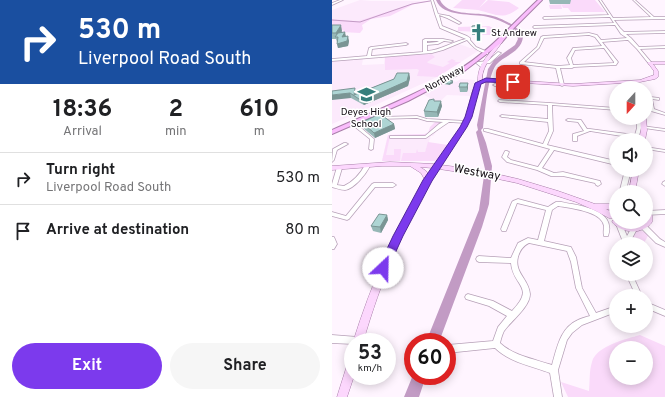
<!DOCTYPE html>
<html lang="en">
<head>
<meta charset="utf-8">
<style>
  body { margin:0; font-family:Overpass,sans-serif; background:#f6f6f6; color:#202124; height:100vh; display:flex; flex-direction:column; font-size:15px; white-space:nowrap }
  * { box-sizing:border-box; margin:0 }
  p { font-size:13px; color:#757577 }
  .icon { flex:none; width:22px; height:22px; fill:none; stroke:currentColor; stroke-width:2; stroke-linecap:round; stroke-linejoin:round }
  .map { position:relative; flex:1; overflow:hidden }
  .details { display:flex; flex-direction:column; background:#fff; width:332px }
  .details>* { flex:none }
  .hud { background:#1a4fa0; color:#fff; overflow:hidden }
  .needle { width:26px; rotate:201deg }
  .fabs { position:absolute; left:277px; top:81px; display:grid; gap:8px }
  .fabs a { display:grid; place-items:center; width:44px; height:44px; border-radius:50%; background:#fff; box-shadow:0 2px 10px #0003; font-size:20px }
  .speed { position:absolute; left:12px; top:333px; display:flex; gap:8px; font-size:20px; font-weight:700; text-align:center }
  .speed>* { display:grid; place-content:center; width:52px; height:52px; border-radius:50%; background:#fff; box-shadow:0 2px 10px #0003; line-height:1 }
  .speed small { font-size:10px; font-weight:400 }
  .speed .limit { border:6px solid #d22; background:#fff; color:#111 }
  .pin { position:absolute; display:grid; place-items:center; width:34px; height:34px; color:#fff; margin:-17px; border-radius:8px; box-shadow:0 2px 6px #0006 }
  .me { position:absolute; width:44px; margin:-22px; rotate:24deg; stroke-linejoin:round; filter:drop-shadow(0 0 3px #0008) }
  .turn { display:flex; align-items:center; gap:14px; height:84px; padding:0 12px; font-size:18px }
  .turn .icon { width:52px; height:52px; stroke-width:2.5 }
  .turn b { display:block; font-size:28px; line-height:34px }
  .eta { display:flex; justify-content:space-evenly; align-items:center; height:68px; text-align:center }
  .eta b { font-size:24px; font-weight:700; line-height:28px }
  .cta { display:flex; gap:8px; margin-top:auto; padding:8px 12px }
  .cta a { flex:1; height:46px; border-radius:24px; background:#7c3aed; color:#fff; font-size:16px; font-weight:700; line-height:46px; text-align:center }
  .cta a+a { background:#f6f6f6; color:#202124 }
  ul { padding:0; list-style:none }
  li { display:flex; align-items:center; gap:12px; height:52px; padding:0 12px; border-top:1px solid #e0e0e0 }
  li div { flex:1 }
  li b { display:block; font-size:15px }
  li em { font-style:normal }
  main { display:flex; flex:1; min-height:0 }
  .map>svg:first-child { display:block }
</style>
</head>
<body>
<main>
<section class="details">
<div class="hud">
<div class="turn"><svg class="icon" aria-label="right" viewBox="0 0 24 24"><path d="M7 20v-9h11M14 6l5 5-5 5"/></svg><div><b>530 m</b>Liverpool Road South</div></div>
</div>
<div class="eta">
<div><b>18:36</b><p>Arrival</p></div>
<div><b>2</b><p>min</p></div>
<div><b>610</b><p>m</p></div>
</div>
<ul>
<li><svg class="icon" aria-label="right" viewBox="0 0 24 24"><path d="M7 20v-9h11M14 6l5 5-5 5"/></svg><div><b>Turn right</b><p>Liverpool Road South</p></div><em>530 m</em></li>
<li><svg class="icon" aria-label="arrive" viewBox="0 0 24 24"><path d="M6 21V4h12l-3 4 3 4H6"/></svg><div><b>Arrive at destination</b></div><em>80 m</em></li>
</ul>
<div class="cta"><a>Exit</a><a>Share</a></div>
</section>
<div class="map">
<svg width="333" height="397" viewBox="0 0 333 397">
  <rect width="100%" height="100%" fill="#fff5ff"/>
  <g fill="#fceafc">
    <polygon points="28,0 40,1 98,1 82,3 26,21 0,19 0,10"/>
    <polygon points="126,44 133,46 138,48 141,48 146,51 105,77 48,103 0,124 0,60 31,58 30,65 52,64 53,56 108,52"/>
    <polygon points="118,79 124,82 129,79 143,80 139,96 115,95 106,103 91,94"/>
    <polygon points="100,132 104,132 101,136 99,136 93,152 86,161 50,161 56,135 97,134"/>
  </g>
  <g fill="#fadafa" fill-rule="evenodd">
    <path d="M130,0H154L147,8L156,0L177,2L187,8C171,21 163,14 146,10C139,9 129,9 121,8Z"/>
    <polygon points="237,0 263,0 273,12 239,12 236,8 231,8 229,4 230,9 218,9 217,5 238,4"/>
    <polygon points="98,1 82,4 58,16 39,19 30,25 31,29 28,33 10,32 12,30 0,30 0,19 26,21 82,3"/>
    <polygon points="157,26 164,30 167,35 150,35 151,33 149,32 126,31 126,27"/>
    <polygon points="99,54 103,57 95,62 96,63 111,67 118,63 115,62 120,59 124,61 122,62 129,62 105,77 85,76 87,70 85,69 53,70 53,57"/>
    <polygon points="103,122 109,122 93,136 58,136 54,155 62,155 62,149 69,149 68,161 50,161 56,135 92,134 96,133 98,127"/>
    <polygon points="96,142 116,145 106,159 103,161 69,161 71,153 84,153 85,149 86,152 93,152"/>
    <polygon points="305,231 310,231 317,234 312,243 297,240 302,232"/>
    <path d="M308,335L333,346V397H236L229,382L257,391C258,382 257,371 260,362C264,346 294,339 308,335ZM284,348H314V378H284Z"/>
  </g>
  <g fill="#c29bc4">
    <path d="M104,0H108C115,16 142,12 156,15C164,16 172,20 179,24C185,28 189,31 191,37C189,53 172,55 164,65C156,75 153,112 151,128L149,130L154,143L160,166L157,204L150,227L107,342H94L147,210L153,169L144,132L146,130L145,125L156,69L162,60L183,45L186,39L182,28C174,23 165,19 156,17C141,13 111,18 104,0Z"/>
    <polygon points="81,375 81,376 94,376 87,397 72,397"/>
  </g>
  <g fill="none" stroke-linecap="round" stroke-linejoin="round">
    <polyline stroke="#c29bc4" stroke-width="1" points="0,20 28,22 80,4 98,1"/>
    <defs>
      <g id="minor">
        <polygon points="8,0 11,0 0,5 0,3"/>
        <path d="M99,0H101L106,14L117,16L129,23L127,24L115,18L107,15L110,26L135,36L138,38V40L144,47L156,52V54C146,52 142,48 135,40L111,50L100,53L0,61V59L35,56L37,48L39,47L74,43L76,44L74,45L40,49L39,56L91,52V40L93,39H111L121,41L119,42L112,41L106,44L95,45V51C109,50 120,42 134,39L108,28L103,14ZM95,41H107L105,42L95,43Z"/>
        <path d="M267,0H269L281,18L319,17L301,0H303L322,17H333V19L282,20L288,28L292,32L333,31V33L294,34L299,38L307,47L333,46V48L308,49L319,62V64H317L305,49L296,40L270,42L286,62L284,65L242,67L240,68H228L232,85L230,86L228,85L224,68L188,64V62L205,47L209,37L211,36L257,33L265,35L269,40L295,38L289,34L283,25L202,28L201,27L202,26L282,23L278,17L212,19L211,18L212,17L277,15ZM257,35L263,37L270,46L241,48L235,58L238,65L226,66L192,62L207,48L212,38ZM272,48L282,62V63L241,65L239,58L243,50Z"/>
        <polygon points="166,52 169,53 158,63 149,64 152,66 151,67 149,67 144,63 146,62 156,61"/>
        <polygon points="194,82 197,83 192,87 163,86 161,85 163,84 191,85"/>
        <polygon points="299,82 301,82 303,88 299,88"/>
        <polygon points="316,95 318,95 319,97 327,98 327,100 320,99 322,109 333,113 333,115 319,111 315,96"/>
        <polygon points="167,100 218,103 284,108 284,110 220,105 221,131 215,145 284,161 284,165 222,150 210,168 222,173 231,172 268,181 269,184 266,186 264,185 263,183 231,176 219,176 205,170 175,162 170,157 173,151 175,151 177,152 175,157 179,160 206,167 218,149 152,131 152,129 156,129 211,144 217,131 216,122 170,117 168,116 170,115 216,119 216,105 168,102 166,101"/>
        <polygon points="85,116 95,119 134,121 136,122 134,123 117,122 111,126 94,138 58,138 58,136 93,136 107,124 111,122 95,121 85,118 46,119 44,118 46,117"/>
        <polygon points="305,118 309,118 309,128 306,140 302,140 302,138 258,131 245,136 245,141 241,141 241,134 252,131 246,122 236,121 234,120 236,119 249,120 255,129 258,129 303,135 305,128"/>
        <polygon points="37,121 39,122 39,123 28,127 42,139 41,149 39,150 37,149 38,139 23,127"/>
        <polygon points="310,126 333,129 333,131 312,128 310,127"/>
        <polygon points="12,143 14,143 16,144 5,150 2,160 0,162 1,149"/>
        <polygon points="314,147 333,150 333,152 314,149"/>
        <path d="M35,164L38,166C34,174 22,189 13,190C9,190 4,188 0,187V184L5,167L7,166L10,168L5,185L12,186C22,181 28,174 33,165Z"/>
        <polygon points="293,170 299,170 294,190 291,192 288,190"/>
        <polygon points="333,181 333,186 330,184 331,182"/>
        <polygon points="42,183 61,183 64,185 61,187 43,187 17,219 15,220 0,216 0,212 14,216 40,184"/>
        <path d="M186,199L216,207C219,205 222,203 224,202C229,201 235,204 240,204C256,207 284,213 276,236H272C271,232 272,229 272,226C270,211 237,208 226,206L220,210L212,241L239,247L244,257L250,288L264,313L284,306V312L250,325L240,333L235,340L226,370L230,397H222L218,373C200,366 177,362 163,348L115,353V345L161,341L166,327L175,316L157,306L134,299L133,297L134,295L136,294L161,301L180,311C204,286 181,287 179,263L147,262L145,261L144,259L145,257L147,256L179,258L186,243L196,238L206,240L214,210L185,203L174,231H170L169,229L180,202L181,201ZM197,243L235,251L239,262L244,288L258,316C254,317 250,318 246,320C228,328 225,348 220,365C202,359 182,356 168,343C169,339 170,335 172,331C179,321 198,307 198,294C197,279 182,273 186,257C188,250 191,246 197,243Z"/>
        <polygon points="333,210 333,214 314,215 314,211"/>
        <polygon points="285,222 289,222 295,236 300,227 304,227 305,229 297,244 290,244 291,242 284,224"/>
        <polygon points="310,225 314,225 328,239 333,242 333,247 324,243 310,229 309,227"/>
        <polygon points="0,237 2,237 5,244 2,249 0,249"/>
        <polygon points="294,274 300,274 310,296 304,296"/>
        <polygon points="314,302 333,310 333,316 314,308"/>
        <polygon points="0,335 38,338 41,339 42,342 21,342 21,344 0,343"/>
      </g>
      <g id="major">
        <path d="M169,38L172,39C164,53 150,63 150,80L160,79L241,84L308,80L322,75V71L316,63V62H333V64H321L326,71V77L323,79L308,82L241,86L160,81L149,83L146,86L141,110L135,126L109,165L147,170L186,179L226,191L263,204H282L284,205V209H274L283,214L284,216L283,218H277L264,211L244,202L185,183L147,175L107,169C73,219 48,284 31,342H21C39,285 62,231 93,180L89,173L78,166H50L0,170V166L58,162L103,164C115,148 128,133 135,114C138,105 139,87 146,82C145,62 159,54 169,38ZM88,167L101,168L96,174L94,171Z"/>
        <polygon points="308,118 314,118 315,130 313,140 307,140 309,130"/>
        <polygon points="301,170 307,170 303,192 297,192"/>
        <path d="M314,209L317,210L320,216V222C311,235 290,234 280,222L281,220L284,219V222C291,222 297,227 304,226C308,225 310,223 314,222Z"/>
        <polygon points="21,358 21,376 22,376 15,397 5,397 17,359"/>
      </g>
      <path id="highway" d="M206,0H210L182,28L169,43L131,72L76,101L0,134V130C43,111 87,94 126,70C157,52 180,24 206,0Z"/>
    </defs>
    <use href="#minor" stroke="#b7a1b8" stroke-width="1.5"/>
    <use href="#major" stroke="#a97faa" stroke-width="1"/>
    <use href="#highway" stroke="#a97faa" stroke-width="2"/>
    <use href="#minor" fill="#fff" fill-rule="evenodd"/>
    <use href="#major" fill="#fcd7fd" fill-rule="evenodd"/>
    <use href="#highway" fill="#fabdfc" fill-rule="evenodd"/>
  </g>
  <g fill="#96b7b6">
    <polygon points="217,0 239,0 238,4 218,4"/>
    <polygon points="0,25 10,31 9,33 14,36 17,41 16,46 6,48 5,42 4,39 0,39"/>
    <polygon points="140,26 149,29 149,35 140,35"/>
    <polygon points="77,73 78,78 76,86 32,105 19,98 0,91 24,93 24,94"/>
    <polygon points="112,82 121,83 117,85 112,84"/>
    <polygon points="136,83 136,88 135,92 128,92 127,87"/>
    <polygon points="102,101 110,106 106,117 93,117 92,111"/>
    <polygon points="30,122 62,124 63,129 43,138 31,128"/>
    <polygon points="55,215 56,220 49,233 41,231 39,226"/>
  </g>
  <g fill="#7a9594">
    <polygon points="9,25 10,31 6,37 5,37 4,33"/>
    <polygon points="13,32 14,37 10,37"/>
    <polygon points="16,36 17,41 16,46 6,48 5,44"/>
    <polygon points="77,73 78,78 76,86 32,105 30,101"/>
    <polygon points="121,81 121,83 117,85 117,84"/>
    <polygon points="136,83 136,88 135,92 135,87"/>
    <polygon points="18,93 19,98 0,100 0,95"/>
    <polygon points="109,101 110,106 106,117 105,112"/>
    <polygon points="62,124 63,129 43,138 42,133"/>
    <polygon points="55,215 56,220 49,233 48,227"/>
  </g>
  <g fill="#aed5d4" stroke="#7a9594">
    <polygon points="0,25 9,25 4,33 0,33"/>
    <polygon points="148,25 149,29 140,30 140,26"/>
    <polygon points="13,32 10,37 16,36 15,41 5,44 6,37 3,37 6,33"/>
    <polygon points="65,73 77,73 75,81 30,101 18,93 0,95 0,91 23,88 22,95 62,79"/>
    <polygon points="116,80 121,81 117,84 112,82"/>
    <polygon points="128,83 136,83 135,87 127,87"/>
    <polygon points="102,99 102,101 109,101 105,112 92,111 97,100"/>
    <polygon points="48,114 62,124 42,133 30,122"/>
    <polygon points="47,214 55,215 48,227 39,226"/>
  </g>
  <polygon fill="#7c3aed" stroke="#51269a" points="154,78 181,80 184,82 181,83 154,82 149,84 140,117 135,127 100,181 71,236 55,271 51,272 47,271 46,268 61,236 91,180 128,127 133,117 143,83"/>
  <defs>
    <symbol id="church-bare" viewBox="-9 -9 18 18"><path d="M-1.2-6h2.4v3.5h3.3v2.4h-3.3V6h-2.4V-.1h-3.3v-2.4h3.3Z" fill="#357e7c" stroke="#fff" stroke-width="2.5" paint-order="stroke"/></symbol>
    <symbol id="school-bare" viewBox="-9 -9 18 18"><path d="M0-5L7-2L0 1L-7-2ZM-4 1L0 2.5L4 1V4Q0 6-4 4Z" fill="#357e7c" stroke="#fff" stroke-width="2.5" paint-order="stroke"/></symbol>
  </defs>
  <g fill-rule="evenodd">
    <use href="#church-bare" x="134" y="20" width="25" height="25"/>
    <use href="#school-bare" x="22" y="82" width="25" height="25"/>
  </g>
  <g text-anchor="middle" dominant-baseline="central" stroke-width="3" stroke-linejoin="round" paint-order="stroke">
    <g font-size="10" fill="#120b13" stroke="#fff" text-anchor="start">
      <text x="159" y="33">St Andrew</text>
      <text x="34" y="112" text-anchor="middle">Deyes High<tspan x="34" dy="12">School</tspan></text>
    </g>
    <g font-size="10" fill="#120b13" stroke="#fff">
      <text transform="translate(113 79) rotate(-30)">Northway</text>
    </g>
    <g font-size="12" fill="#120b13" stroke="#fff">
      <text transform="translate(145 173) rotate(10)">Westway</text>
    </g>
  </g>
</svg>
<div class="fabs">
<a><svg class="needle" viewBox="-14 -14 28 28"><path d="M0-13l5 13h-10z" fill="#e53935"/><path d="M0 13l5-13h-10z" fill="#757577"/></svg></a>
<a><svg class="icon" aria-label="sound" viewBox="0 0 24 24"><path d="M4 9h4l5-4v14l-5-4H4zM17 9q2 3 0 6"/></svg></a>
<a><svg class="icon" aria-label="search" viewBox="0 0 24 24"><circle cx="10" cy="10" r="6"/><path d="M15 15l6 6"/></svg></a>
<a><svg class="icon" aria-label="layers" viewBox="0 0 24 24"><path d="M12 4l9 5-9 5-9-5zM3 14l9 5 9-5"/></svg></a>
<a>+</a>
<a>−</a>
</div>
<div class="speed"><div>53<small>km/h</small></div><div class="limit">60</div></div>
<div class="pin" style="left:181px;top:82px;background:#d93025"><svg class="icon" aria-label="arrive" viewBox="0 0 24 24"><path d="M6 21V4h12l-3 4 3 4H6"/></svg></div>
<svg class="me" style="left:51px;top:268px" viewBox="-20 -20 40 40"><circle r="19" fill="#fff"/><path d="M0-13L10 11 0 6-10 11z" fill="#7c3aed"/></svg>
</div>
</main>
</body>
</html>
